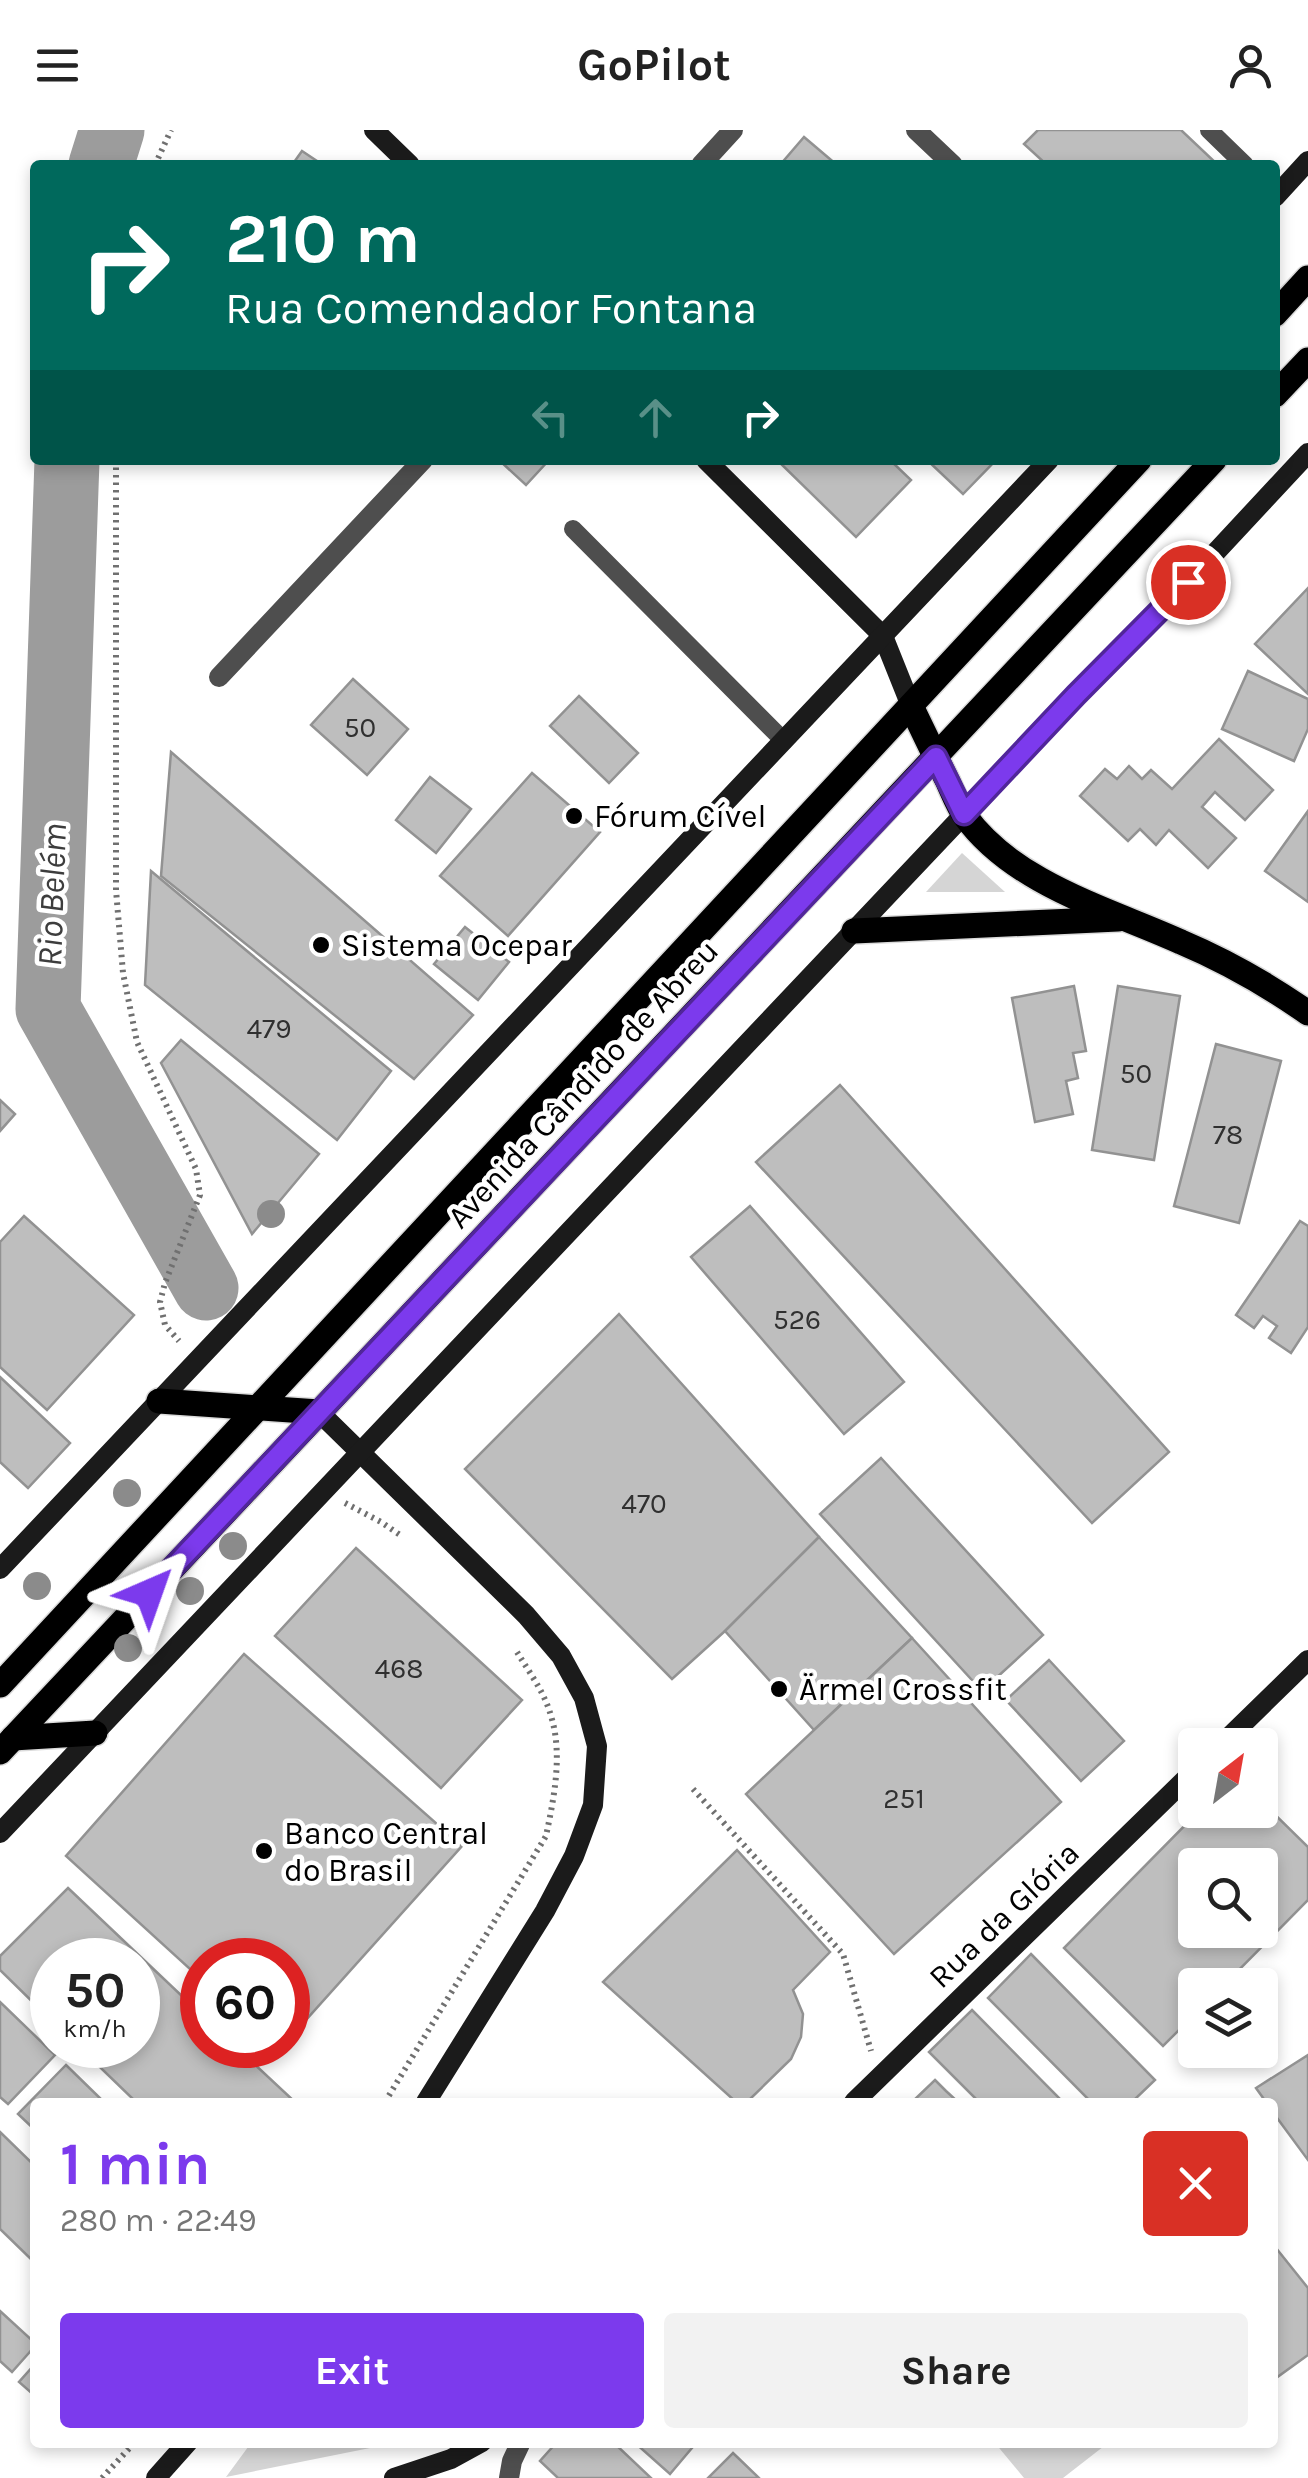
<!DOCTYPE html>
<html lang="en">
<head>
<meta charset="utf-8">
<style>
  body { margin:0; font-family:Karla,sans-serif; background:#f2f2f2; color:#222; height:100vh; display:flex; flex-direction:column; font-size:38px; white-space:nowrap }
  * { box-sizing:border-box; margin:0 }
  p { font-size:32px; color:#767676 }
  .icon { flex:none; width:55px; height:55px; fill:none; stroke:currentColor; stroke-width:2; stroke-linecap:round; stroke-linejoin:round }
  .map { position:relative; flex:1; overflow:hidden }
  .side { position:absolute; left:30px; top:1968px; width:1248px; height:350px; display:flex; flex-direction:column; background:#fff; border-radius:10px; box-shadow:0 5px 15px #0003 }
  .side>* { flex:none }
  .hud { position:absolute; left:30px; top:30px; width:1250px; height:305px; border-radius:10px; box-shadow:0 5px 15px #0003; background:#00695c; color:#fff; overflow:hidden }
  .needle { width:65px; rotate:31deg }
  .controls { position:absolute; left:1178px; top:1598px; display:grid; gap:20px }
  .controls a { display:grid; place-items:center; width:100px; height:100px; border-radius:10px; background:#fff; box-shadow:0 5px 15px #0003; font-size:50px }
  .speed { position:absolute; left:30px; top:1808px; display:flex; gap:20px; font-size:50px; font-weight:700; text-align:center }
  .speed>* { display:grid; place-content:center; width:130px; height:130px; border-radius:50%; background:#fff; box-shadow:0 5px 15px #0003; line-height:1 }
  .speed small { font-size:25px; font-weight:400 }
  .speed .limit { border:15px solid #d22; background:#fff; color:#111 }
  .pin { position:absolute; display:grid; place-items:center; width:85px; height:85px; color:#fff; margin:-42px; border:5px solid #fff; border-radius:50%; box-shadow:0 2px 10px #0007 }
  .me { position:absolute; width:110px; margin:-55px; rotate:43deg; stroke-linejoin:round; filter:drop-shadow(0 0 8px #0008) }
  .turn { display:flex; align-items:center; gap:35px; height:210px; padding:0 30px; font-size:45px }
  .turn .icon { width:130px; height:130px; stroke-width:2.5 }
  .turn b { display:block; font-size:70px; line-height:85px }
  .lanes { display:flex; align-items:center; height:95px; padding:0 30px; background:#0003; justify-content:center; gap:50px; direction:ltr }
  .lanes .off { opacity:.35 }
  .round { display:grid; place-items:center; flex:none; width:105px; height:105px; border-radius:10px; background:#f2f2f2 }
  .summary { display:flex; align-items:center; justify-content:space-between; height:170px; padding:0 30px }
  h1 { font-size:60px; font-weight:700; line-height:75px; color:#7c3aed }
  .cta { display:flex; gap:20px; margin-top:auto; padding:20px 30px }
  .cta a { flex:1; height:115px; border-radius:10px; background:#7c3aed; color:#fff; font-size:40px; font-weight:700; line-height:115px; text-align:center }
  .cta a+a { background:#f2f2f2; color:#222 }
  header { display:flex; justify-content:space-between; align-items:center; height:130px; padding:0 30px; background:#fff; font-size:45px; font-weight:700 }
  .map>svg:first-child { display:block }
</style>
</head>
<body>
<header><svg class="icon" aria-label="menu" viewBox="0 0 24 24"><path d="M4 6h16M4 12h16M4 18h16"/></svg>GoPilot<svg class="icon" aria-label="person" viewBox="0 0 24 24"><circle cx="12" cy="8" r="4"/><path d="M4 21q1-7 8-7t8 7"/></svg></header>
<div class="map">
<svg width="1308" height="2348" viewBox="0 0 1308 2348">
  <rect width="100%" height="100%" fill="#fff"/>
  <g fill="#d5d5d5">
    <polygon points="962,723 1005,762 926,762"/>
    <polygon points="251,2313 251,2312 395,2313 226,2347"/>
    <polygon points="995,2313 1108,2313 1063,2348 1024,2348"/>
  </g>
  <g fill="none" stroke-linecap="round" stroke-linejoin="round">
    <g stroke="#9c9c9c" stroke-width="65">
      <polyline points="101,35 112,0"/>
      <polyline points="67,330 48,879 206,1158"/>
    </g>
  </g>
  <g fill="#bebebe" stroke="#929292" stroke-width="2.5" fill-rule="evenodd">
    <polygon points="1038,0 1181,0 1218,35 1047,35 1024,14"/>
    <polygon points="804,7 837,35 780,35"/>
    <polygon points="302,21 323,35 292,35"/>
    <polygon points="499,330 549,330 526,355"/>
    <polygon points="777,330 890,330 911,350 856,407"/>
    <polygon points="927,330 993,330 995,331 963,364"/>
    <polygon points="1308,458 1308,564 1255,514"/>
    <polygon points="1248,541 1308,569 1308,599 1294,631 1222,599"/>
    <polygon points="353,549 408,599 367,645 311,595"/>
    <polygon points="579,566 638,623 609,653 550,596"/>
    <polygon points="1219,609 1273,660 1245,690 1215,662 1202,677 1236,708 1208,738 1169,700 1156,715 1140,699 1128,711 1080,666 1105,639 1117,649 1129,636 1142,649 1151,640 1172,659"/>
    <polygon points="171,622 473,885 414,949 161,746"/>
    <polygon points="532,643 600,702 508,806 440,746"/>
    <polygon points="430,647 471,679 436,723 396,690"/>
    <polygon points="1308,681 1308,772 1265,741"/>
    <polygon points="151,741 391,941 337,1010 145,855"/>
    <polygon points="465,797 509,832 478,870 434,834"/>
    <polygon points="1074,856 1086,921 1073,923 1078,948 1066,951 1073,984 1035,992 1012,868"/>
    <polygon points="1118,856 1180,866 1154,1030 1092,1020"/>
    <polygon points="181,910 319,1024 252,1104 161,933"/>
    <polygon points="1216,914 1281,931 1239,1093 1174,1076"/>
    <polygon points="840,955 1169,1322 1092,1393 756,1032"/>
    <polygon points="0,970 15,984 0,1001"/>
    <polygon points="750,1076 904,1252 844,1304 691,1127"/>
    <polygon points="24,1086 134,1185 47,1280 0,1237 0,1112"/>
    <polygon points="1300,1091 1308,1096 1308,1197 1291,1223 1269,1208 1277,1196 1263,1186 1254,1198 1236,1185"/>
    <polygon points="619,1184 819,1407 725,1501 672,1549 465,1339"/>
    <polygon points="0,1247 70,1313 28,1358 0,1332"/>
    <polygon points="881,1328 1043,1505 982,1561 820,1384"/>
    <polygon points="819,1407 912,1508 814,1600 725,1501"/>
    <polygon points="356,1418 522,1570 441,1658 275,1506"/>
    <polygon points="912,1508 1061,1672 894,1824 746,1664"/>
    <polygon points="244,1524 462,1716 288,1910 288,1830 202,1830 202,1850 66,1726"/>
    <polygon points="1049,1530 1124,1611 1081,1651 1006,1570"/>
    <path d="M1260,1670L1308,1717V1770L1224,1855H1195V1884L1163,1916L1064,1818L1200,1680H1260ZM1195,1735H1260V1800H1195Z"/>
    <polygon points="737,1720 830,1822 793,1860 803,1884 801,1907 791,1929 747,1972 736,1972 603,1852"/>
    <polygon points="68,1758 202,1885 202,1915 234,1915 295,1972 136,1972 77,1915 138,1915 138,1830 52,1830 52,1891 0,1840 0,1826"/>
    <polygon points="1031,1824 1155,1950 1132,1972 1091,1972 988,1868"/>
    <polygon points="0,1872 55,1925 8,1974 0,1967"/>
    <polygon points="972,1880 1063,1972 979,1972 929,1922"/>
    <polygon points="1308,1925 1308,2030 1272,1981 1272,1972 1266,1972 1256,1958"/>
    <polygon points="66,1935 104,1972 35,1972 35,2000 18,1984"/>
    <polygon points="935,1950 946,1961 958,1972 912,1972"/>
    <polygon points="0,2002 35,2036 35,2133 0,2099"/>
    <polygon points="1272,2113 1308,2158 1308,2225 1276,2248 1272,2244"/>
    <polygon points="0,2181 35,2213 35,2216 12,2242 0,2231"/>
    <polygon points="35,2234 35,2266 19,2252"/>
    <polygon points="557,2312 613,2312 651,2348 558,2348 540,2331"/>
    <polygon points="634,2312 697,2312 670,2344"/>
    <polygon points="733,2323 759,2348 708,2348"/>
  </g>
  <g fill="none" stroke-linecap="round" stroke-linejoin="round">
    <defs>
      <g id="primary">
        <polyline points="1275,184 1308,148"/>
        <polyline points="1275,265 1308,230"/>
        <path d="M911,576C923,601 935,626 948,652C953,663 958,676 965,686C1014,754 1108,779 1181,812C1226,831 1268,855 1308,883"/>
        <polyline points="854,801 1118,789"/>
        <polyline points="159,1271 319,1282"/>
        <polyline points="0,1555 1139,330"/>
        <polyline points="13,1608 95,1603"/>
        <polyline points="0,1622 1214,330"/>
      </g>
    </defs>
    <use href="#primary" stroke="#dbdbdb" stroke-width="28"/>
    <g stroke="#707070" stroke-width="6" stroke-dasharray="2.5 5" stroke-linecap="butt">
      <polyline points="155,35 171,0"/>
      <polyline points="116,330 116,760 123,843 137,912 196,1039 200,1065 165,1153 160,1172 165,1195 179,1211"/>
      <polyline points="345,1373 381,1392 403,1407"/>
      <polyline points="693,1659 843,1824 871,1921"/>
      <path d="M385,1972L546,1706C554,1668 563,1624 551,1586C545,1563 529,1542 517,1522"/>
      <polyline points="102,2348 135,2312"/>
    </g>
    <g stroke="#4e4e4e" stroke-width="18">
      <polyline points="1209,0 1245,35"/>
      <polyline points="573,399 784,611"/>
    </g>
    <g stroke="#4e4e4e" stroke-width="20">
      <polyline points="916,0 953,35"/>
      <polyline points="701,35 733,0"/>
      <polyline points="219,547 423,330"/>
      <polyline points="509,2348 512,2331 521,2312"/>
    </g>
    <g stroke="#1b1b1b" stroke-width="20">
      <polyline points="374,0 410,35"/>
      <polyline points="1275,67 1308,31"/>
      <polyline points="706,330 883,506 911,576"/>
      <polyline points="319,1282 526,1485 561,1526 584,1568 597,1616 593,1675 574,1726 545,1781 426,1972"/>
      <polyline points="0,1439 1049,330"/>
      <polyline points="1221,1615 1308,1530"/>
      <polyline points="0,1703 1077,565 1188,452 1308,323"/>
      <polyline points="854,1972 1195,1640"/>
      <polyline points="156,2348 188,2312"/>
      <polyline points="394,2348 451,2329 482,2312"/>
    </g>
    <use href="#primary" stroke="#000" stroke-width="25"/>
  </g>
  <g fill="#8b8b8b">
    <circle cx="271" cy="1084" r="14"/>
    <circle cx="127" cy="1363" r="14"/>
    <circle cx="233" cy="1416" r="14"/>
    <circle cx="37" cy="1456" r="14"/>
    <circle cx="190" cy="1461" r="14"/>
    <circle cx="128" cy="1518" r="14"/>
  </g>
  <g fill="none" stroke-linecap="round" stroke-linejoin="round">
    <defs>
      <polyline id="route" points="149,1463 936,627 964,684 1076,565 1188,452"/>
    </defs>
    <use href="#route" stroke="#51269a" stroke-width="25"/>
    <use href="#route" stroke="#7c3aed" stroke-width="18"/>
  </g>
  <g fill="#000" stroke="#fff" stroke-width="4">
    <circle cx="574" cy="686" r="10"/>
    <circle cx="321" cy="815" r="10"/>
    <circle cx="779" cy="1559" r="10"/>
    <circle cx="264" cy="1721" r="10"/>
  </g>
  <g text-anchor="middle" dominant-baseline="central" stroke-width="9" stroke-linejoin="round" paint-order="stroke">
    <g font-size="28" fill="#303030">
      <text x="360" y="597">50</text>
      <text x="269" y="898">479</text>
      <text x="1136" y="943">50</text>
      <text x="1228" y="1004">78</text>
      <text x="797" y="1189">526</text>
      <text x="644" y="1373">470</text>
      <text x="399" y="1538">468</text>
      <text x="904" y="1668">251</text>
    </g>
    <g font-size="32" fill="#000" stroke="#fff" text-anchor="start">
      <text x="594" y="686">Fórum Cível</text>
      <text x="341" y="815">Sistema Ocepar</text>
      <text x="799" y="1559">Ärmel Crossfit</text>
      <text x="284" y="1703">Banco Central<tspan x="284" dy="37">do Brasil</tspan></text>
    </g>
    <g font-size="32" fill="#000" stroke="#fff">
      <text transform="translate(583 954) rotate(-47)">Avenida Cândido de Abreu</text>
      <text transform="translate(1004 1785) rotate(-44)">Rua da Glória</text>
    </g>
    <g font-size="35" font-style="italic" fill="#3d3d3d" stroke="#fff">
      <text transform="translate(52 765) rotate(-88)">Rio Belém</text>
    </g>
  </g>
</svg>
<div class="controls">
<a><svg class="needle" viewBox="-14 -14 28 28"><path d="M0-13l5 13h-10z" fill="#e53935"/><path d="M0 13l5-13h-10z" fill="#767676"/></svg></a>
<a><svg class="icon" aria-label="search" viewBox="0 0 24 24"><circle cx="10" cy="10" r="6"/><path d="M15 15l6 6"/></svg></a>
<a><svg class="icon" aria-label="layers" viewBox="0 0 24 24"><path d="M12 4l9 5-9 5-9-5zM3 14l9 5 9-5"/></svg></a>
</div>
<div class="speed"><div>50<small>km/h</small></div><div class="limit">60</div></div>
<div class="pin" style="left:1188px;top:452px;background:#d93025"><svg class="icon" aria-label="arrive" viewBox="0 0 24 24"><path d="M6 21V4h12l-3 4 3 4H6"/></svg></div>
<svg class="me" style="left:149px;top:1463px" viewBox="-20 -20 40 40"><path d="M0-17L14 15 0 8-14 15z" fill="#7c3aed" stroke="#fff" stroke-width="4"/></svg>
<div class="hud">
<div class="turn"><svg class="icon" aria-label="right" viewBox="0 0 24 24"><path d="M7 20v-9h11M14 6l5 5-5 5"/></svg><div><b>210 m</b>Rua Comendador Fontana</div></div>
<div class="lanes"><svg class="icon off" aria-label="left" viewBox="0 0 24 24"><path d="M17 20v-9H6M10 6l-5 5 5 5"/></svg><svg class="icon off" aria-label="ahead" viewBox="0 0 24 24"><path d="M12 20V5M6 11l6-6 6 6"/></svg><svg class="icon" aria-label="right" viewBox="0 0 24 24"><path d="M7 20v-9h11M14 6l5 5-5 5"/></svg></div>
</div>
<section class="side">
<div class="summary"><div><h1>1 min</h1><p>280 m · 22:49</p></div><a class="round" style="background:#d93025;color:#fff"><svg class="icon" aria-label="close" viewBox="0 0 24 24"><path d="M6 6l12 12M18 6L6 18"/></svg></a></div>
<div class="cta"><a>Exit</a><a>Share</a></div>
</section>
</div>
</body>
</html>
